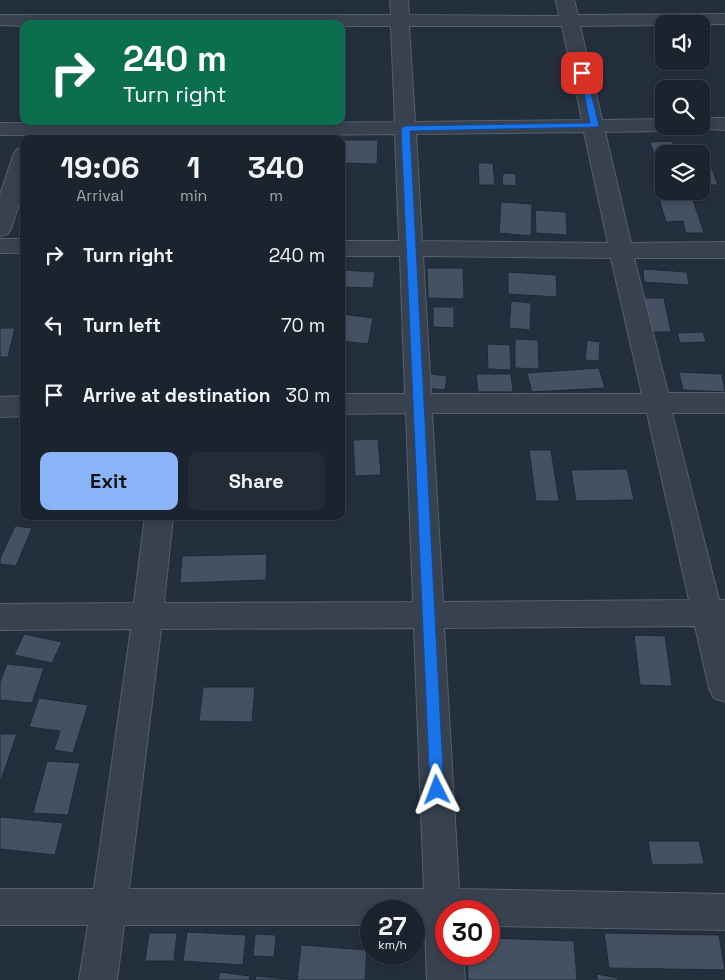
<!DOCTYPE html>
<html lang="en">
<head>
<meta charset="utf-8">
<style>
  body { margin:0; font-family:"Space Grotesk",sans-serif; background:#242b36; color:#f1f3f6; height:100vh; display:flex; flex-direction:column; font-size:19px; white-space:nowrap }
  * { box-sizing:border-box; margin:0 }
  p { font-size:16px; color:#a0a4aa }
  .icon { flex:none; width:28px; height:28px; fill:none; stroke:currentColor; stroke-width:2; stroke-linecap:round; stroke-linejoin:round }
  .map { position:relative; flex:1; overflow:hidden }
  .panel { position:absolute; left:20px; top:135px; width:325px; height:385px; display:flex; flex-direction:column; background:#1b232e; border-radius:10px; box-shadow:0 2px 8px #0003,0 0 0 1px #39404a }
  .panel>* { flex:none }
  .top-card { position:absolute; left:20px; top:20px; width:325px; height:105px; border-radius:10px; box-shadow:0 2px 8px #0003,0 0 0 1px #39404a; background:#0b6e4f; color:#fff; overflow:hidden }
  .controls { position:absolute; left:655px; top:15px; display:grid; gap:10px }
  .controls a { display:grid; place-items:center; width:55px; height:55px; border-radius:10px; background:#1b232e; box-shadow:0 2px 8px #0003,0 0 0 1px #39404a; font-size:25px }
  .speed { position:absolute; left:360px; top:900px; display:flex; gap:10px; font-size:25px; font-weight:700; text-align:center }
  .speed>* { display:grid; place-content:center; width:65px; height:65px; border-radius:50%; background:#1b232e; box-shadow:0 2px 8px #0003,0 0 0 1px #39404a; line-height:1 }
  .speed small { font-size:12px; font-weight:400 }
  .speed .limit { border:8px solid #d22; background:#fff; color:#111 }
  .pin { position:absolute; display:grid; place-items:center; width:42px; height:42px; color:#fff; margin:-21px; border-radius:10px; box-shadow:0 2px 8px #0006 }
  .me { position:absolute; width:55px; margin:-28px; rotate:357deg; stroke-linejoin:round; filter:drop-shadow(0 0 4px #0008) }
  .turn { display:flex; align-items:center; gap:18px; height:105px; padding:0 20px; font-size:22px }
  .turn .icon { width:65px; height:65px; stroke-width:2.5 }
  .turn b { display:block; font-size:35px; line-height:42px }
  .eta { display:flex; justify-content:space-evenly; align-items:center; height:85px; text-align:center }
  .eta b { font-size:30px; font-weight:600; line-height:35px }
  .primary-button { display:flex; gap:10px; margin-top:auto; padding:10px 20px }
  .primary-button a { flex:1; height:58px; border-radius:10px; background:#8ab4f8; color:#111; font-size:20px; font-weight:600; line-height:58px; text-align:center }
  .primary-button a+a { background:#242b36; color:#f1f3f6 }
  ul { padding:0; list-style:none }
  li { display:flex; align-items:center; gap:15px; height:70px; padding:0 20px }
  li div { flex:1 }
  li b { display:block; font-size:19px }
  li em { font-style:normal }
  .map>svg:first-child { display:block }
</style>
</head>
<body>
<div class="map">
<svg width="725" height="980" viewBox="0 0 725 980">
  <rect width="100%" height="100%" fill="#242f3e"/>
  <g fill="#455162" stroke="#1f2835">
    <polygon points="341,140 378,140 377,164 341,163"/>
    <polygon points="672,141 676,154 664,154 664,166 658,166 650,142"/>
    <polygon points="680,150 705,150 718,185 701,185 701,154 682,154"/>
    <polygon points="478,163 493,163 495,185 479,185"/>
    <polygon points="503,173 516,174 516,186 502,185"/>
    <polygon points="655,185 664,185 664,191 690,191 704,233 686,233 683,221 666,222"/>
    <polygon points="501,202 532,204 531,236 499,233"/>
    <polygon points="535,210 566,212 567,235 536,233"/>
    <polygon points="427,268 463,268 464,299 428,298"/>
    <polygon points="643,269 687,272 689,285 644,282"/>
    <polygon points="341,270 375,272 373,288 341,287"/>
    <polygon points="508,272 556,275 557,297 508,294"/>
    <polygon points="640,298 664,298 671,332 647,332"/>
    <polygon points="511,301 531,303 530,330 509,328"/>
    <polygon points="433,307 454,307 454,328 433,327"/>
    <polygon points="341,314 373,318 368,344 341,341"/>
    <polygon points="0,328 15,328 8,357 0,357"/>
    <polygon points="703,332 706,342 680,343 677,333"/>
    <polygon points="515,339 538,340 539,369 515,368"/>
    <polygon points="587,340 600,342 599,361 585,360"/>
    <polygon points="487,344 510,345 511,370 488,369"/>
    <polygon points="599,368 605,388 532,392 527,373"/>
    <polygon points="679,372 722,374 725,392 683,390"/>
    <polygon points="430,374 447,376 445,390 428,388"/>
    <polygon points="476,374 511,374 513,392 478,392"/>
    <polygon points="378,439 381,475 355,476 353,440"/>
    <polygon points="529,450 551,450 559,501 536,501"/>
    <polygon points="627,469 634,500 576,501 571,470"/>
    <polygon points="15,526 32,528 16,566 0,564 0,559"/>
    <polygon points="267,554 266,580 180,583 182,556"/>
    <polygon points="24,634 62,642 52,663 14,655"/>
    <polygon points="634,635 665,636 672,686 640,685"/>
    <polygon points="7,664 44,668 32,703 0,700 0,682"/>
    <polygon points="203,687 255,687 252,722 199,721"/>
    <polygon points="39,698 88,705 73,753 54,750 60,731 29,727"/>
    <polygon points="0,734 17,734 0,783"/>
    <polygon points="47,761 80,763 68,815 33,813"/>
    <polygon points="0,817 63,823 55,855 0,849"/>
    <polygon points="648,841 699,841 704,864 652,865"/>
    <polygon points="187,932 246,935 243,965 183,961"/>
    <polygon points="149,933 177,933 174,961 145,961"/>
    <polygon points="604,933 719,935 725,970 609,968"/>
    <polygon points="255,934 276,935 274,957 253,956"/>
    <polygon points="489,938 574,941 577,980 468,980 467,954 489,954"/>
    <polygon points="301,945 367,950 365,980 255,980 256,976 297,980"/>
    <polygon points="220,972 250,976 249,980 218,980"/>
    <polygon points="597,974 618,978 618,980 597,980"/>
  </g>
  <g fill="none" stroke-linecap="round" stroke-linejoin="round">
    <defs>
      <g id="minor">
        <path d="M390,0H408L409,15L559,16L556,0H574L578,15L725,14V24H664V25L580,26L602,120L664,119V126H673L671,129L664,131L605,132L631,243L725,242V258H634L668,393H725V413H672L719,600H725V702L714,698L709,688L695,626L444,628L459,889L725,894V930L489,926V911H446V954H463L465,980H427L425,925H414V911H371V925H124L117,980H79L88,925H0V889H94L131,629L0,630V604L134,603L145,516H173L164,603L413,602L406,413L341,414V394H405L400,256H341V241H399L395,134L216,136L0,135V123L216,124L395,122L391,26H341V24H24V26L0,25V15H391ZM409,26H562L582,120L415,122ZM584,132L608,243L422,241L416,134ZM423,256L611,258L642,394H431ZM432,413H647L689,600L443,602ZM414,628L424,889H129L161,629Z"/>
        <polygon points="701,118 725,118 725,130 694,128 692,126 701,126"/>
        <polygon points="24,147 24,188 11,229 8,234 0,236 0,195 14,153 17,149"/>
        <rect x="0" y="239" width="24" height="14"/>
        <polygon points="24,396 24,416 0,417 0,397"/>
      </g>
    </defs>
    <use href="#minor" stroke="#565f6c" stroke-width="2"/>
    <use href="#minor" fill="#38414e" fill-rule="evenodd"/>
  </g>
  <polygon fill="#1a73e8" stroke="#114b97" points="580,72 586,73 599,126 597,127 410,131 444,790 442,794 437,796 432,794 430,790 401,129 405,126 590,123"/>
</svg>
<div class="controls">
<a><svg class="icon" aria-label="sound" viewBox="0 0 24 24"><path d="M4 9h4l5-4v14l-5-4H4zM17 9q2 3 0 6"/></svg></a>
<a><svg class="icon" aria-label="search" viewBox="0 0 24 24"><circle cx="10" cy="10" r="6"/><path d="M15 15l6 6"/></svg></a>
<a><svg class="icon" aria-label="layers" viewBox="0 0 24 24"><path d="M12 4l9 5-9 5-9-5zM3 14l9 5 9-5"/></svg></a>
</div>
<div class="speed"><div>27<small>km/h</small></div><div class="limit">30</div></div>
<div class="pin" style="left:582px;top:73px;background:#d93025"><svg class="icon" aria-label="arrive" viewBox="0 0 24 24"><path d="M6 21V4h12l-3 4 3 4H6"/></svg></div>
<svg class="me" style="left:437px;top:790px" viewBox="-20 -20 40 40"><path d="M0-17L14 15 0 8-14 15z" fill="#1a73e8" stroke="#fff" stroke-width="4"/></svg>
<div class="top-card">
<div class="turn"><svg class="icon" aria-label="right" viewBox="0 0 24 24"><path d="M7 20v-9h11M14 6l5 5-5 5"/></svg><div><b>240 m</b>Turn right</div></div>
</div>
<section class="panel">
<div class="eta">
<div><b>19:06</b><p>Arrival</p></div>
<div><b>1</b><p>min</p></div>
<div><b>340</b><p>m</p></div>
</div>
<ul>
<li><svg class="icon" aria-label="right" viewBox="0 0 24 24"><path d="M7 20v-9h11M14 6l5 5-5 5"/></svg><div><b>Turn right</b></div><em>240 m</em></li>
<li><svg class="icon" aria-label="left" viewBox="0 0 24 24"><path d="M17 20v-9H6M10 6l-5 5 5 5"/></svg><div><b>Turn left</b></div><em>70 m</em></li>
<li><svg class="icon" aria-label="arrive" viewBox="0 0 24 24"><path d="M6 21V4h12l-3 4 3 4H6"/></svg><div><b>Arrive at destination</b></div><em>30 m</em></li>
</ul>
<div class="primary-button"><a>Exit</a><a>Share</a></div>
</section>
</div>
</body>
</html>
